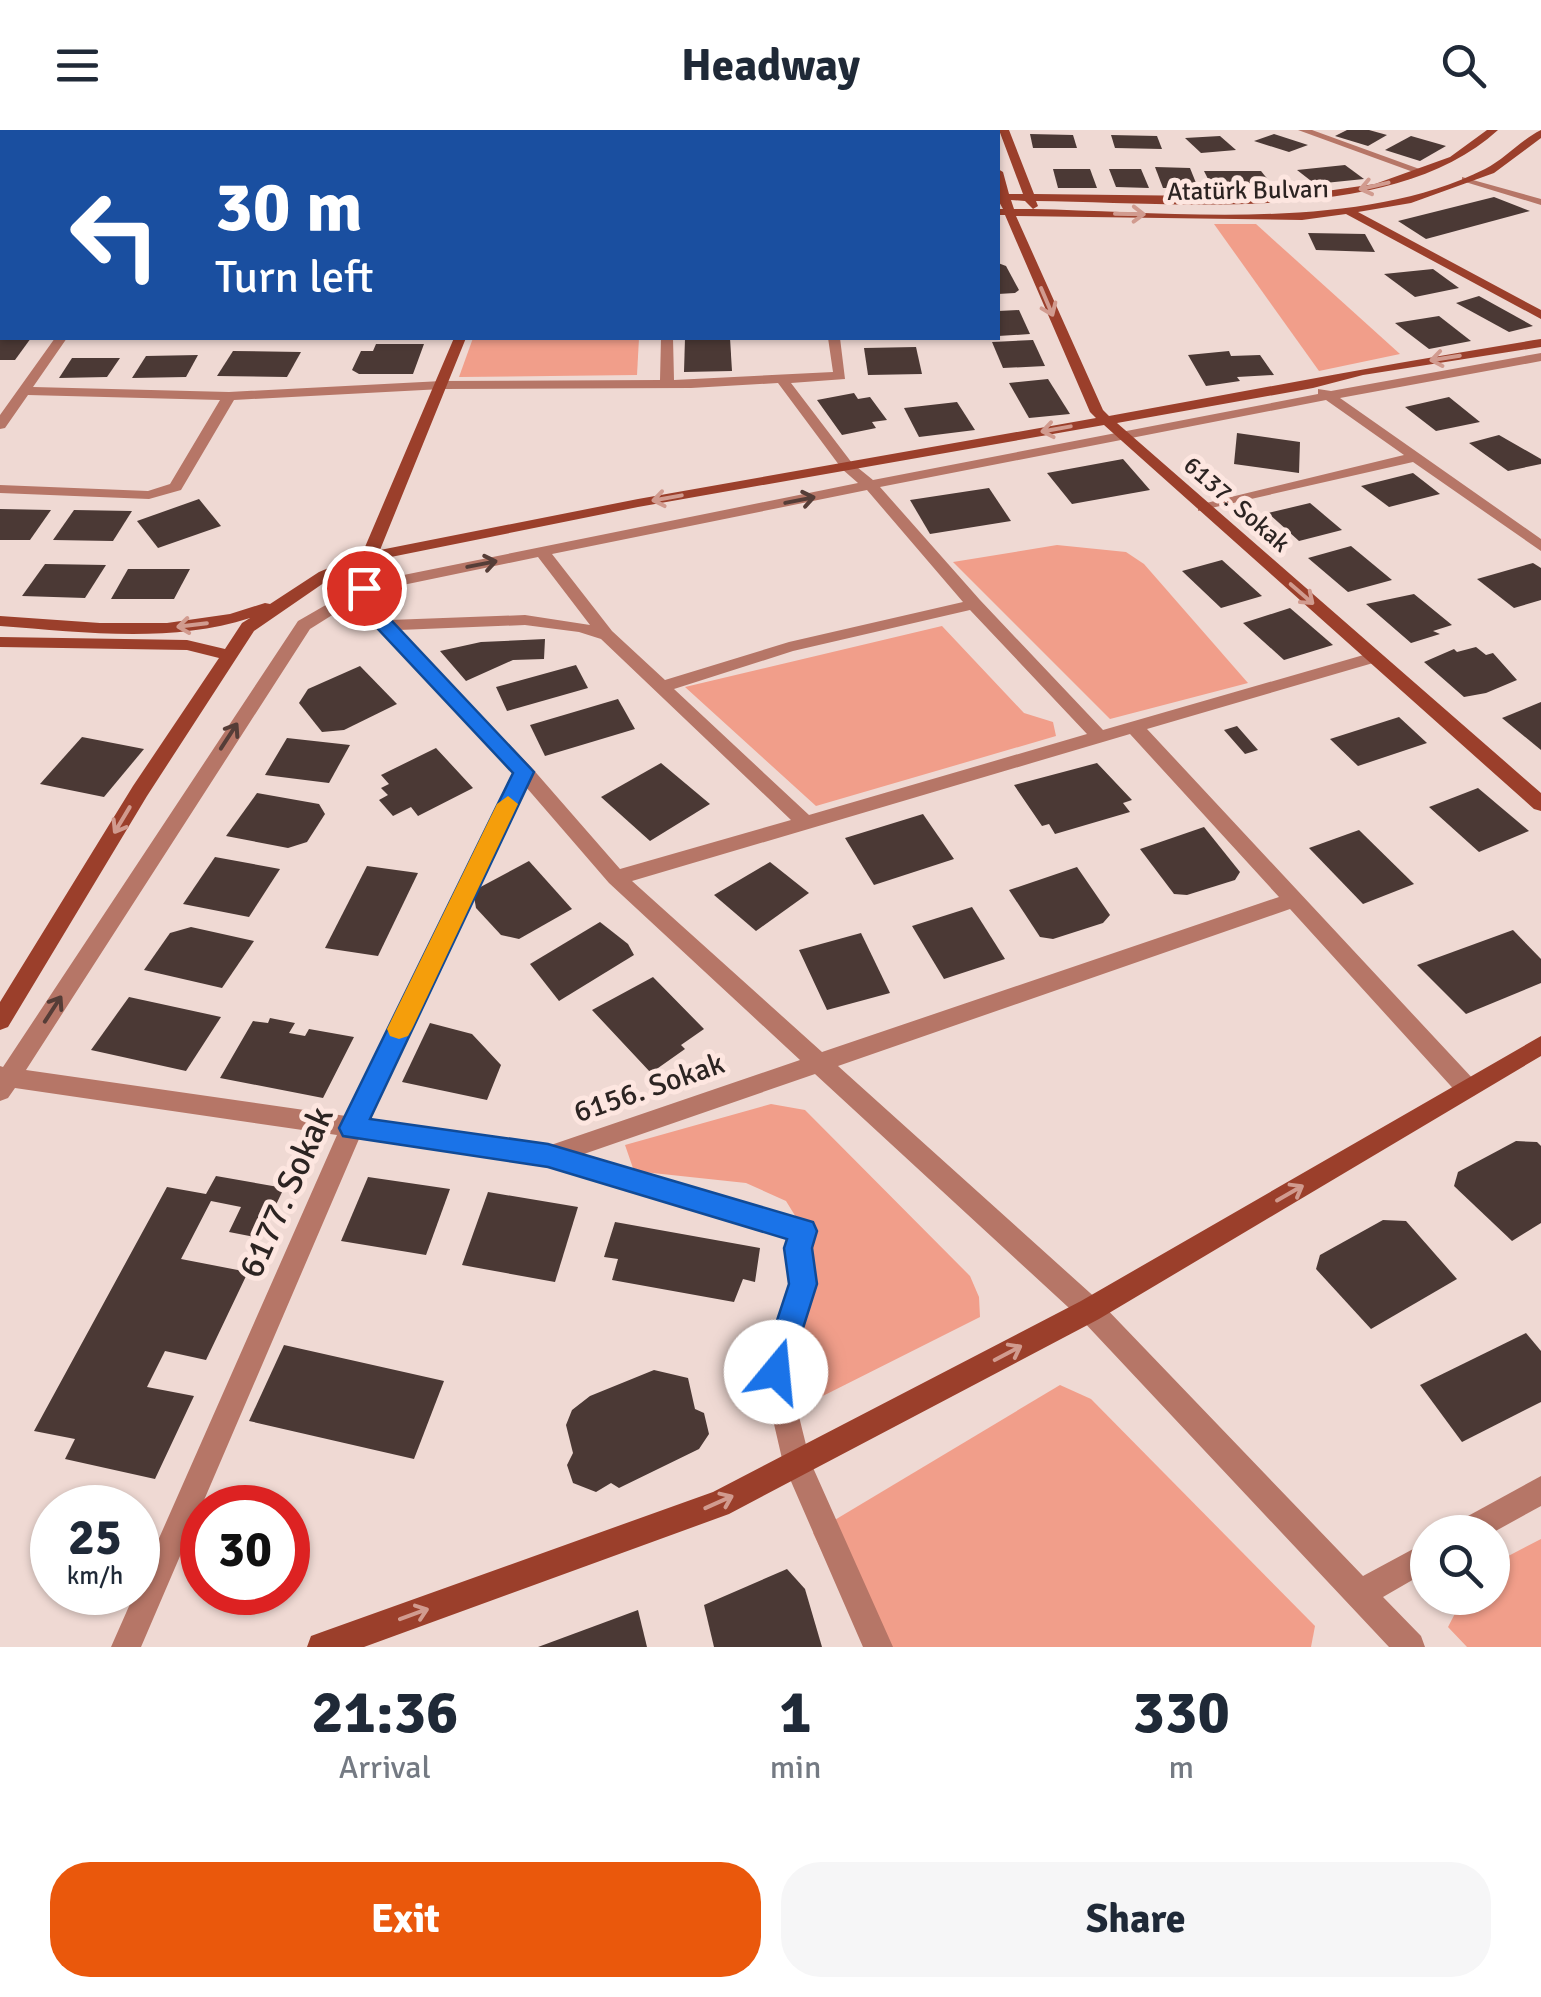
<!DOCTYPE html>
<html lang="en">
<head>
<meta charset="utf-8">
<style>
  body { margin:0; font-family:Signika,sans-serif; background:#f6f6f7; color:#1f2937; height:100vh; display:flex; flex-direction:column; font-size:38px; white-space:nowrap }
  * { box-sizing:border-box; margin:0 }
  p { font-size:32px; color:#747a83 }
  .icon { flex:none; width:55px; height:55px; fill:none; stroke:currentColor; stroke-width:2; stroke-linecap:round; stroke-linejoin:round }
  .map { position:relative; height:1517px; overflow:hidden }
  .drawer { display:flex; flex-direction:column; background:#fff; flex:1 }
  .drawer>* { flex:none }
  .top-card { position:absolute; left:0px; top:0px; width:1000px; height:210px; box-shadow:0 2px 8px #0004; background:#1a4fa0; color:#fff; overflow:hidden }
  .fabs { position:absolute; left:1410px; top:1385px; display:grid; gap:20px }
  .fabs a { display:grid; place-items:center; width:100px; height:100px; border-radius:50%; background:#fff; box-shadow:0 2px 8px #0004; font-size:50px }
  .speed { position:absolute; left:30px; top:1355px; display:flex; gap:20px; font-size:50px; font-weight:700; text-align:center }
  .speed>* { display:grid; place-content:center; width:130px; height:130px; border-radius:50%; background:#fff; box-shadow:0 2px 8px #0004; line-height:1 }
  .speed small { font-size:25px; font-weight:400 }
  .speed .limit { border:15px solid #d22; background:#fff; color:#111 }
  .pin { position:absolute; display:grid; place-items:center; width:85px; height:85px; color:#fff; margin:-42px; border:5px solid #fff; border-radius:50%; box-shadow:0 2px 10px #0007 }
  .me { position:absolute; width:110px; margin:-55px; rotate:17deg; stroke-linejoin:round; filter:drop-shadow(0 0 8px #0008) }
  .turn { display:flex; align-items:center; gap:35px; height:210px; padding:0 50px; font-size:45px }
  .turn .icon { width:130px; height:130px; stroke-width:2.5 }
  .turn b { display:block; font-size:70px; line-height:85px }
  .eta { display:flex; justify-content:space-evenly; align-items:center; height:170px; text-align:center }
  .eta b { font-size:60px; font-weight:700; line-height:70px }
  .button { display:flex; gap:20px; margin-top:auto; padding:20px 50px }
  .button a { flex:1; height:115px; border-radius:40px; background:#ea580c; color:#fff; font-size:40px; font-weight:700; line-height:115px; text-align:center }
  .button a+a { background:#f6f6f7; color:#1f2937 }
  header { display:flex; justify-content:space-between; align-items:center; height:130px; padding:0 50px; background:#fff; font-size:45px; font-weight:700 }
  .map>svg:first-child { display:block }
</style>
</head>
<body>
<header><svg class="icon" aria-label="menu" viewBox="0 0 24 24"><path d="M4 6h16M4 12h16M4 18h16"/></svg>Headway<svg class="icon" aria-label="search" viewBox="0 0 24 24"><circle cx="10" cy="10" r="6"/><path d="M15 15l6 6"/></svg></header>
<div class="map">
<svg width="1541" height="1517" viewBox="0 0 1541 1517">
  <rect width="100%" height="100%" fill="#efd9d3"/>
  <g fill="#f19e8a">
    <polygon points="1214,94 1256,94 1400,224 1319,241"/>
    <polygon points="473,208 639,208 637,245 459,247"/>
    <polygon points="1057,415 1126,422 1144,434 1248,553 1110,589 953,432"/>
    <polygon points="942,496 1024,583 1053,592 1056,606 816,676 685,557"/>
    <polygon points="771,974 805,980 970,1146 979,1167 980,1187 773,1291 807,1105 786,1071 746,1053 634,1041 625,1015"/>
    <polygon points="1060,1255 1091,1269 1315,1496 1311,1517 869,1517 813,1403"/>
    <polygon points="1541,1409 1541,1517 1467,1517 1448,1497 1463,1468 1492,1468 1493,1434"/>
  </g>
  <g fill="#4b3935">
    <polygon points="1347,0 1369,0 1387,5 1368,16 1335,6"/>
    <polygon points="1030,4 1073,5 1077,18 1033,18"/>
    <polygon points="1274,4 1308,15 1289,22 1254,11"/>
    <polygon points="1111,5 1157,6 1162,19 1115,18"/>
    <polygon points="1220,6 1236,20 1201,23 1185,8"/>
    <polygon points="1411,6 1446,16 1420,31 1385,20"/>
    <polygon points="1345,35 1364,49 1315,54 1297,40"/>
    <polygon points="1155,37 1190,38 1198,58 1163,58"/>
    <polygon points="1053,39 1090,39 1097,58 1058,58"/>
    <polygon points="1109,39 1141,39 1149,58 1116,57"/>
    <polygon points="1204,41 1261,41 1273,56 1212,57"/>
    <polygon points="1494,67 1530,81 1426,109 1398,91"/>
    <polygon points="1308,103 1365,104 1375,122 1316,120"/>
    <polygon points="998,133 1006,136 1019,160 1015,163 998,164"/>
    <polygon points="1433,139 1459,158 1415,167 1384,144"/>
    <polygon points="1479,166 1533,196 1509,202 1456,173"/>
    <polygon points="1019,180 1030,204 998,206 998,181"/>
    <polygon points="1439,186 1471,211 1429,219 1395,193"/>
    <polygon points="0,208 31,208 15,230 0,230"/>
    <polygon points="685,208 730,208 732,241 684,242"/>
    <polygon points="1033,210 1045,236 1003,238 992,212"/>
    <polygon points="376,214 424,214 413,244 359,244 352,240 361,221 373,221"/>
    <polygon points="916,217 922,244 868,245 864,218"/>
    <polygon points="233,221 301,222 287,247 217,246"/>
    <polygon points="1229,221 1231,226 1260,225 1274,245 1237,247 1240,251 1206,256 1188,225"/>
    <polygon points="198,225 186,247 132,248 146,226"/>
    <polygon points="72,228 120,228 107,247 59,248"/>
    <polygon points="1048,249 1070,284 1029,288 1009,253"/>
    <polygon points="854,263 858,269 870,267 887,290 872,292 876,298 842,305 817,270"/>
    <polygon points="1449,267 1480,292 1436,301 1405,277"/>
    <polygon points="957,272 975,300 919,307 904,278"/>
    <polygon points="1237,303 1300,312 1299,343 1234,334"/>
    <polygon points="1499,305 1541,329 1541,334 1508,341 1469,313"/>
    <polygon points="1123,329 1150,360 1072,374 1047,343"/>
    <polygon points="1413,343 1440,364 1389,377 1361,356"/>
    <polygon points="989,358 1011,391 930,404 910,370"/>
    <polygon points="199,369 221,396 158,418 137,391"/>
    <polygon points="1310,373 1342,400 1299,411 1268,383"/>
    <polygon points="0,379 51,380 30,410 0,410"/>
    <polygon points="74,380 132,381 113,411 53,410"/>
    <polygon points="1351,416 1392,450 1348,462 1308,428"/>
    <polygon points="1222,430 1262,466 1221,478 1182,441"/>
    <polygon points="1533,433 1541,438 1541,470 1514,478 1477,449"/>
    <polygon points="45,434 106,435 85,468 22,466"/>
    <polygon points="128,439 190,439 174,469 111,469"/>
    <polygon points="1414,464 1452,495 1433,501 1440,504 1411,513 1366,474"/>
    <polygon points="1290,478 1333,515 1284,530 1243,493"/>
    <polygon points="545,509 544,529 513,530 466,551 440,521 481,512"/>
    <polygon points="1476,517 1486,525 1493,523 1517,550 1486,563 1464,567 1424,532 1454,519 1457,522"/>
    <polygon points="576,535 588,558 507,581 496,557"/>
    <polygon points="360,536 397,574 344,600 322,602 299,573 308,559"/>
    <polygon points="618,569 635,599 545,626 530,595"/>
    <polygon points="1541,572 1541,620 1502,588"/>
    <polygon points="1399,587 1427,613 1358,636 1330,609"/>
    <polygon points="1237,596 1258,620 1245,624 1224,600"/>
    <polygon points="82,607 144,619 104,667 40,654"/>
    <polygon points="287,608 350,615 329,653 265,645"/>
    <polygon points="436,618 473,658 418,686 411,677 393,686 379,670 388,665 381,658 389,654 381,645"/>
    <polygon points="661,633 710,674 650,711 601,667"/>
    <polygon points="1097,633 1132,670 1123,673 1130,682 1055,704 1049,694 1042,696 1014,655"/>
    <polygon points="1478,658 1529,701 1479,722 1429,677"/>
    <polygon points="257,663 319,674 325,684 307,712 288,718 226,706"/>
    <polygon points="923,684 954,729 874,755 845,708"/>
    <polygon points="1204,697 1240,742 1235,750 1187,765 1174,764 1140,719"/>
    <polygon points="1359,700 1414,754 1363,774 1309,718"/>
    <polygon points="215,727 280,739 249,787 183,774"/>
    <polygon points="529,731 572,779 519,809 501,805 476,778 473,761"/>
    <polygon points="770,732 809,763 756,801 714,765"/>
    <polygon points="367,736 418,743 378,826 325,818"/>
    <polygon points="1077,737 1110,785 1103,793 1053,809 1040,807 1009,760"/>
    <polygon points="972,777 1005,829 944,849 912,796"/>
    <polygon points="600,792 628,814 634,825 559,871 530,834"/>
    <polygon points="191,797 254,811 222,858 144,840 170,803"/>
    <polygon points="1513,800 1541,829 1541,853 1466,884 1417,835"/>
    <polygon points="861,803 890,863 827,880 799,820"/>
    <polygon points="653,847 704,899 681,915 685,919 651,943 592,880"/>
    <polygon points="129,867 221,887 186,941 91,920"/>
    <polygon points="270,888 295,893 289,903 305,906 309,899 354,907 323,968 220,948 253,891 268,893"/>
    <polygon points="430,893 472,904 501,935 487,970 402,952"/>
    <polygon points="1516,1011 1537,1012 1541,1016 1541,1093 1512,1111 1454,1056 1458,1042"/>
    <polygon points="216,1046 284,1058 260,1108 229,1102 241,1077 211,1071 181,1129 248,1142 206,1230 165,1221 147,1257 194,1266 155,1349 65,1329 75,1309 34,1301 167,1057 206,1064"/>
    <polygon points="368,1047 450,1059 426,1125 341,1111"/>
    <polygon points="488,1062 578,1077 555,1152 462,1135"/>
    <polygon points="1383,1090 1406,1091 1457,1149 1371,1199 1316,1139 1320,1125"/>
    <polygon points="615,1092 760,1118 755,1152 743,1149 734,1172 612,1150 618,1129 604,1127"/>
    <polygon points="1526,1203 1541,1221 1541,1272 1462,1312 1420,1255"/>
    <polygon points="284,1215 444,1251 414,1329 249,1291"/>
    <polygon points="654,1240 688,1248 695,1279 704,1283 709,1304 699,1319 619,1358 611,1353 596,1362 573,1353 567,1335 573,1323 566,1295 572,1280 590,1266"/>
    <polygon points="787,1439 805,1459 822,1517 714,1517 704,1475"/>
    <polygon points="638,1480 647,1517 538,1517"/>
  </g>
  <g fill="none" stroke-linecap="round" stroke-linejoin="round">
    <g fill="#b67667" fill-rule="evenodd">
      <rect x="800" y="0" width="10" height="2"/>
      <polygon points="1298,0 1312,0 1425,41 1416,43"/>
      <polygon points="1462,47 1541,69 1541,75 1462,51"/>
      <polygon points="0,158 2,159 2,165 0,166"/>
      <path d="M55,208H67L33,257L229,262L442,251L660,250L661,208H673L674,250L833,242L828,208H840L845,249L791,253L852,333L873,350L1318,264V259L1331,261L1541,223V231L1340,268L1541,409V421L1413,332L1198,381V375L1404,325L1326,270L880,357L980,470L1103,600L1374,522L1382,527L1380,531L1147,599L1475,951L1478,958L1475,965L1467,968L1459,965L1290,779L838,936L1099,1171L1363,1446L1428,1411V1441L1383,1467L1421,1506L1425,1517H1389L1081,1189L815,944L581,1025L812,1093L815,1101L810,1118L816,1154L788,1242L810,1331L893,1517H863L783,1333L762,1242L790,1154L786,1118L789,1108L548,1036L359,1009L141,1517H111L337,1005L15,958L8,968L0,971V936L3,937L298,491L364,453L858,353L842,339L778,253L691,258L442,259L234,270L181,360L149,369L0,363V355L148,361L170,354L220,270L28,265L5,298L0,299V285ZM867,360L963,472L789,512L665,550L612,501L552,424ZM538,427L590,495L525,485L390,490L374,461ZM361,467L379,499L514,643L346,986L26,940L310,499ZM970,480L1087,604L809,685L674,559L793,521ZM525,495L579,502L601,509L791,690L620,739L531,637L399,500ZM1130,604L1279,767L822,922L632,751ZM526,657L609,753L800,930L548,1016L368,989Z"/>
      <polygon points="1541,1346 1541,1376 1492,1403 1453,1402 1457,1392"/>
    </g>
    <g fill="#9b3f2b" fill-rule="evenodd">
      <polygon points="977,0 987,0 988,2 978,2"/>
      <path d="M999,0H1009L1034,64L1285,67L1375,54L1450,27L1487,0H1498C1393,97 1171,72 1036,71L1038,76L1033,79C1172,82 1358,103 1485,39C1505,29 1521,10 1541,0V8L1494,43L1411,73L1358,82L1541,180V189L1346,84L1302,90L1016,86L1103,280L1109,286C1254,260 1396,232 1541,209V217L1363,245L1313,258L1117,293L1541,663V681L1534,679L1104,295L638,377L376,430L372,458L364,463L356,458L360,436L331,448L254,501L147,666L8,897L0,900V872L133,656L219,528L187,520L0,517V507L187,510L225,519L242,493L250,488C169,514 82,502 0,496V486L100,493H167L230,484L265,473L270,474L319,442L362,424L454,208H466L380,420L638,369L1096,288L1090,282L1005,85H998V79H1003L998,70V39L1003,42L1009,64H1023ZM1011,70L1025,71L1033,79H1014Z"/>
      <rect x="0" y="72" width="2" height="6"/>
      <polygon points="1541,906 1541,926 1099,1189 729,1384 364,1517 307,1517 311,1506 322,1502 713,1362 1081,1171"/>
    </g>
  </g>
  <defs><path id="oneway-shaft" d="M-6 0H5M1.5-3L5.5 0L1.5 3" fill="none" stroke-width="1.6" stroke-linecap="round" stroke-linejoin="round" transform="scale(2.5)"/></defs>
  <g stroke="#d19b8f">
    <use href="#oneway-shaft" transform="translate(1374 56) rotate(167)"/>
    <use href="#oneway-shaft" transform="translate(1130 84) rotate(1)"/>
    <use href="#oneway-shaft" transform="translate(1047 172) rotate(67)"/>
    <use href="#oneway-shaft" transform="translate(1445 228) rotate(171)"/>
    <use href="#oneway-shaft" transform="translate(1056 299) rotate(170)"/>
    <use href="#oneway-shaft" transform="translate(667 368) rotate(170)"/>
    <use href="#oneway-shaft" transform="translate(1302 464) rotate(41)"/>
    <use href="#oneway-shaft" transform="translate(192 495) rotate(173)"/>
    <use href="#oneway-shaft" transform="translate(122 690) rotate(121)"/>
    <use href="#oneway-shaft" transform="translate(1290 1063) rotate(-30)"/>
    <use href="#oneway-shaft" transform="translate(1008 1223) rotate(-28)"/>
    <use href="#oneway-shaft" transform="translate(719 1372) rotate(-24)"/>
    <use href="#oneway-shaft" transform="translate(414 1484) rotate(-20)"/>
  </g>
  <g stroke="#553d37">
    <use href="#oneway-shaft" transform="translate(800 370) rotate(-11)"/>
    <use href="#oneway-shaft" transform="translate(482 434) rotate(-11)"/>
    <use href="#oneway-shaft" transform="translate(229 606) rotate(-57)"/>
    <use href="#oneway-shaft" transform="translate(53 879) rotate(-57)"/>
  </g>
  <polygon fill="#1a73e8" stroke="#114b97" stroke-width="2.5" points="364,452 370,454 392,491 534,642 370,989 548,1014 813,1092 817,1101 812,1118 817,1154 786,1252 776,1257 765,1252 760,1242 789,1154 784,1118 787,1109 548,1037 343,1006 339,998 513,643 378,499 355,458"/>
  <polygon fill="#f59e0b" points="508,666 518,674 412,899 408,906 399,909 390,906 387,899 497,674"/>
  <g text-anchor="middle" dominant-baseline="central" stroke-width="10" stroke-linejoin="round" paint-order="stroke">
    <g font-size="25" fill="#2c2422" stroke="#fde6e0">
      <text transform="translate(1248 60) rotate(-1)">Atatürk Bulvarı</text>
      <text transform="translate(1237 374) rotate(41)">6137. Sokak</text>
    </g>
    <g font-size="30" fill="#2c2422" stroke="#fde6e0">
      <text transform="translate(649 958) rotate(-19)">6156. Sokak</text>
    </g>
    <g font-size="35" fill="#2c2422" stroke="#fde6e0">
      <text transform="translate(286 1062) rotate(-66)">6177. Sokak</text>
    </g>
  </g>
</svg>
<div class="fabs">
<a><svg class="icon" aria-label="search" viewBox="0 0 24 24"><circle cx="10" cy="10" r="6"/><path d="M15 15l6 6"/></svg></a>
</div>
<div class="speed"><div>25<small>km/h</small></div><div class="limit">30</div></div>
<div class="pin" style="left:364px;top:458px;background:#d93025"><svg class="icon" aria-label="arrive" viewBox="0 0 24 24"><path d="M6 21V4h12l-3 4 3 4H6"/></svg></div>
<svg class="me" style="left:776px;top:1242px" viewBox="-20 -20 40 40"><circle r="19" fill="#fff"/><path d="M0-13L10 11 0 6-10 11z" fill="#1a73e8"/></svg>
<div class="top-card">
<div class="turn"><svg class="icon" aria-label="left" viewBox="0 0 24 24"><path d="M17 20v-9H6M10 6l-5 5 5 5"/></svg><div><b>30 m</b>Turn left</div></div>
</div>
</div>
<section class="drawer">
<div class="eta">
<div><b>21:36</b><p>Arrival</p></div>
<div><b>1</b><p>min</p></div>
<div><b>330</b><p>m</p></div>
</div>
<div class="button"><a>Exit</a><a>Share</a></div>
</section>
</body>
</html>
